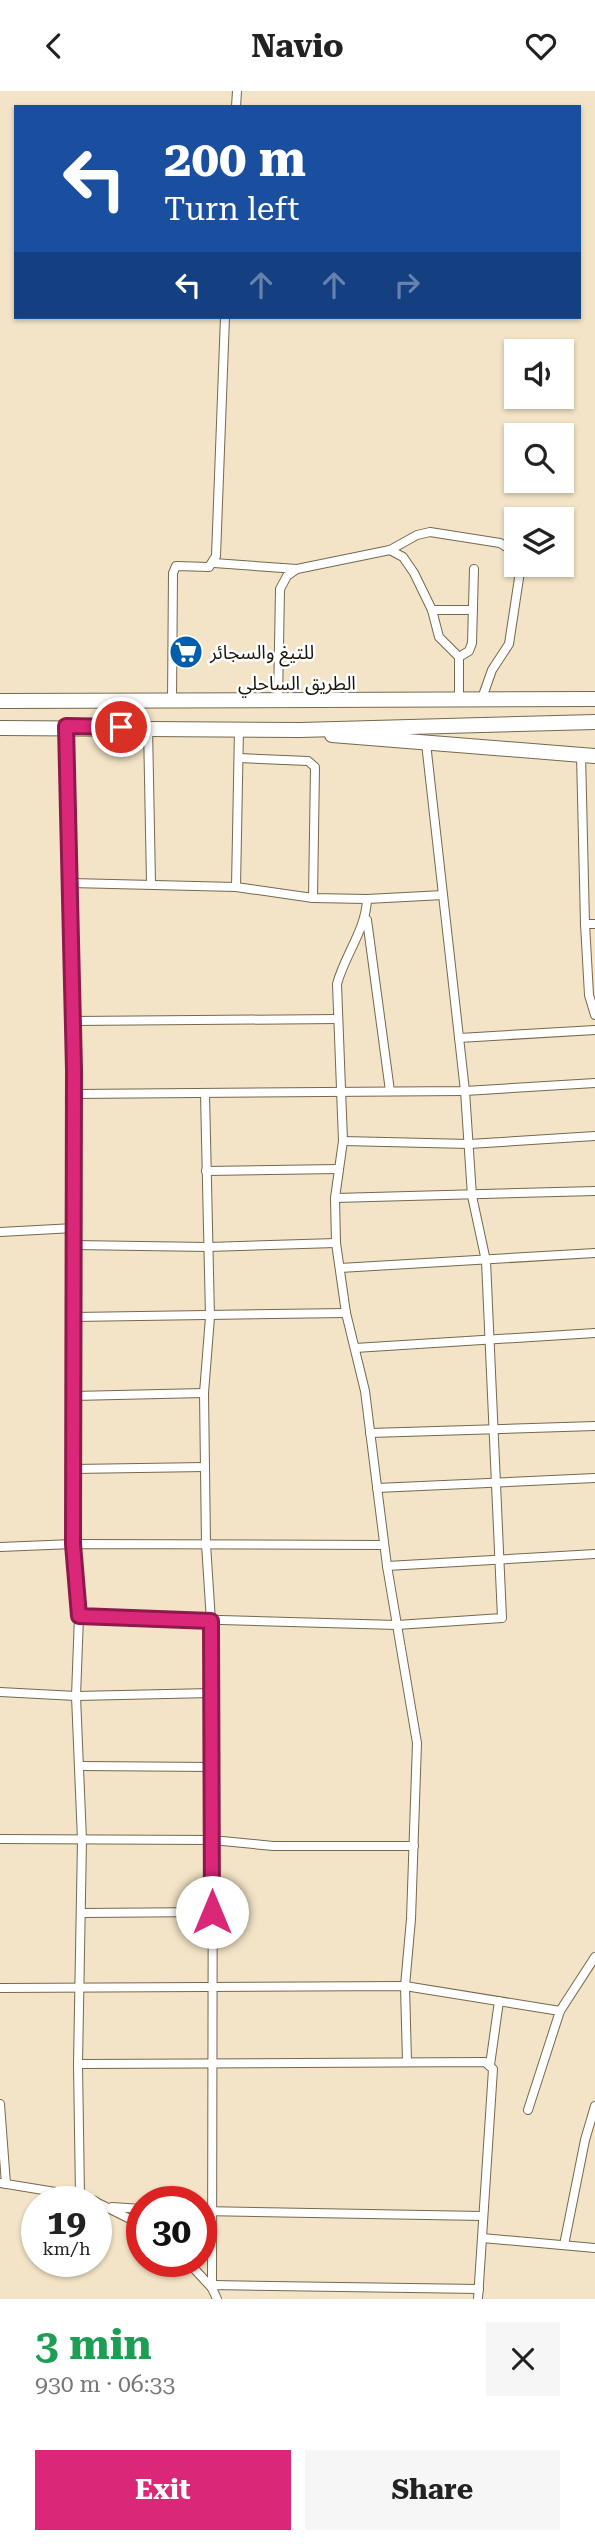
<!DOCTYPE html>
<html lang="en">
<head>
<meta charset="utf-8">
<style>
  body { margin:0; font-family:"Roboto Serif","Noto Sans Arabic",serif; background:#f6f6f6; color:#222; height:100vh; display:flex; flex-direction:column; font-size:26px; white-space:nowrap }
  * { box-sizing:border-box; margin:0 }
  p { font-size:23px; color:#767676 }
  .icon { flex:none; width:38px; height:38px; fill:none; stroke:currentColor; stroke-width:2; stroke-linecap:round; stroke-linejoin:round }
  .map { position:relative; height:2208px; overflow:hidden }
  .sheet { display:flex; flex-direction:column; background:#fff; flex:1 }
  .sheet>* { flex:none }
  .top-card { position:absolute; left:14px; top:14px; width:567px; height:214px; border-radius:0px; box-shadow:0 2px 5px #0004; background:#1a4fa0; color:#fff; overflow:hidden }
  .fabs { position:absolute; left:504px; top:248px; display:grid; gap:14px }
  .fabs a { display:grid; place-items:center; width:70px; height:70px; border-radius:0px; background:#fff; box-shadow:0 2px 5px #0004; font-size:35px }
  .speed { position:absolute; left:21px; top:2095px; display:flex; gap:14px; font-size:35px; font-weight:700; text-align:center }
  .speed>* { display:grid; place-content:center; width:91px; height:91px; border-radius:50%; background:#fff; box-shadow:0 2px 5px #0004; line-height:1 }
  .speed small { font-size:18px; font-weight:400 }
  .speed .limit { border:10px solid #d22; background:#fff; color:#111 }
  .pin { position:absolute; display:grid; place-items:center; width:60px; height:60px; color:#fff; margin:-30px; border:4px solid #fff; border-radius:50%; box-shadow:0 2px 7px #0007 }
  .me { position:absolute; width:77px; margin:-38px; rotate:0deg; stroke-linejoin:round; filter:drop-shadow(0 0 5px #0008) }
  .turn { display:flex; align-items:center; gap:24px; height:147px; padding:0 35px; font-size:32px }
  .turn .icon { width:91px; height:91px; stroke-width:2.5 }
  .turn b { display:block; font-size:49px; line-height:60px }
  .lanes { display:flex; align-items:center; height:66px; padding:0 35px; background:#0003; justify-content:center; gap:35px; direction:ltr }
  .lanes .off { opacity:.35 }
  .round { display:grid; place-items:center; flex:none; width:74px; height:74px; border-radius:0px; background:#f6f6f6 }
  .summary { display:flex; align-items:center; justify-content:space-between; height:119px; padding:0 35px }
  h1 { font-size:42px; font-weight:700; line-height:52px; color:#1e9e55 }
  .button { display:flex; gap:14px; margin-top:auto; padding:14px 35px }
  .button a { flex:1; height:80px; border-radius:0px; background:#db2777; color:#fff; font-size:28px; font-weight:700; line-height:80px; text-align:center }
  .button a+a { background:#f6f6f6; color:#222 }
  header { display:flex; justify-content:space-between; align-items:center; height:91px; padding:0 35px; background:#fff; font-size:32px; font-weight:700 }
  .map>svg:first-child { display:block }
</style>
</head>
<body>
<header><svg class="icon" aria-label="back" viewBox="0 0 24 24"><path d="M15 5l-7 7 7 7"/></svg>Navio<svg class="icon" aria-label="heart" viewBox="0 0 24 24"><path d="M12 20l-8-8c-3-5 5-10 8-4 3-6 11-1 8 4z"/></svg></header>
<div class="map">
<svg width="595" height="2208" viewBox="0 0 595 2208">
  <rect width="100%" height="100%" fill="#f3e4c7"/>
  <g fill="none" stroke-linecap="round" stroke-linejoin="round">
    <defs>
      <g id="minor">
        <polyline points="236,16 237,0"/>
        <polyline points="390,459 403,466 414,482 432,519 439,546 459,566 459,610"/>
        <polyline points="214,472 297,478"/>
        <polyline points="432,519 473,519"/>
        <polyline points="459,566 469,560 472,552 474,478"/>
        <polyline points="481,610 492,579 509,553 521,474"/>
        <polyline points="172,611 173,482 176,475 209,476 216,465 225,226"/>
        <polyline points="278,611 280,498 287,485 297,478 390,459 417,444 430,441 500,452 516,462"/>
        <polyline points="67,635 74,1003 73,1453 79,1525 76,1605 82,1749 78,1973 80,2105"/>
        <polyline points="148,636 151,792"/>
        <polyline points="581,663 585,833"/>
        <polyline points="239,667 308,670 315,676 313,807"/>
        <path d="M71,792L236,796L313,807L367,808C366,839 345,863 337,893L343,1050L335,1107L336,1152L346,1222L365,1300L387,1475L417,1652L411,1828L405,1895L407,1970"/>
        <polyline points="236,796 239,638"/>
        <polyline points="367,808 443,804"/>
        <polyline points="367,829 390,1000"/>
        <polyline points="595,833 585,833 589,904 595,924"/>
        <polyline points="74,930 338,928"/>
        <polyline points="459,947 595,939"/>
        <polyline points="205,1002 210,1226 204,1302 206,1453 211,1530 213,1676 212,2194"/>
        <polyline points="74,1003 465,1000 595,992"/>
        <polyline points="343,1050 469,1053 595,1045"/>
        <polyline points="206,1080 339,1078"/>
        <polyline points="335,1107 595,1100"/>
        <polyline points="0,1141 74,1137"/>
        <polyline points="74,1154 208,1156 336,1152"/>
        <polyline points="340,1177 595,1162"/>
        <polyline points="74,1226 346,1222"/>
        <polyline points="355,1257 595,1242"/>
        <polyline points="74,1305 204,1302"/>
        <polyline points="370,1342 595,1335"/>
        <polyline points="74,1378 205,1376"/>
        <polyline points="377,1397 595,1387"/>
        <polyline points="0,1456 73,1453 384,1454"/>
        <polyline points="387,1475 595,1463"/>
        <polyline points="79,1525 397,1534 502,1527 486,1170 472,1105 465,1000 426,652"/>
        <polyline points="0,1601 76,1605 212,1602"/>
        <polyline points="80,1675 213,1676"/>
        <polyline points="0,1748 212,1749 273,1755 414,1755"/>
        <polyline points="82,1822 212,1821"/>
        <polyline points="0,1897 405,1895 560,1920"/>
        <polyline points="78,1973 485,1971 493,1978 478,2208"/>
        <polyline points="490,1974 499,1910"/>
        <polyline points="0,2013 6,2093"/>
        <polyline points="528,2019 560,1920 595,1866"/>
        <polyline points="0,2092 80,2105 95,2110"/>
        <polyline points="96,2111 142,2134"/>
        <polyline points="112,2116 142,2118"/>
        <polyline points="201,2120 483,2125"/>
        <polyline points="482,2147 595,2157"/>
        <polyline points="564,2154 585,2049 595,2015"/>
        <polyline points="187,2170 212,2197 217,2208"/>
        <polyline points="212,2197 212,2194 479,2198"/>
      </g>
      <g id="trunk">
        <polyline points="0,610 595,608"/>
        <polyline points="0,637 300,639 595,631"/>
        <polyline points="332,644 595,665"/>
      </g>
    </defs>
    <use href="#minor" stroke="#75684e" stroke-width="10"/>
    <use href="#trunk" stroke="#75684e" stroke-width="16"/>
    <use href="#minor" stroke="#fff" stroke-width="8"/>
    <use href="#trunk" stroke="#fff" stroke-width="14"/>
  </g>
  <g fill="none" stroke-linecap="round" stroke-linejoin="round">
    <defs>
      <polyline id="route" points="121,636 66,635 74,979 73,1453 79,1525 211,1530 212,1821"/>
    </defs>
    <use href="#route" stroke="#8e194d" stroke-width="18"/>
    <use href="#route" stroke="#db2777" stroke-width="12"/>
  </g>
  <defs>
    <symbol id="supermarket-disc" viewBox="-11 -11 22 22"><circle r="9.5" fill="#005eab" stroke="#fff"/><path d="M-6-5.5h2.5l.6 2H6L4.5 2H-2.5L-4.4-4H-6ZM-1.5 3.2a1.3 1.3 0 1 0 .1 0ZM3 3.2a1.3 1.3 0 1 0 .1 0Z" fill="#fff"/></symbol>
  </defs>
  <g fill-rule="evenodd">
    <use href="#supermarket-disc" x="167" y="542" width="38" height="38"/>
  </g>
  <g text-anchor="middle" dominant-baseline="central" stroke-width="5" stroke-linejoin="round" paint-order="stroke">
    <g font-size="19" fill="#1b160b" stroke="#fff" text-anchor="start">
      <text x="210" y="561">للتيغ والسجائر</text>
    </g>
    <g font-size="19" fill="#1b160b" stroke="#fff">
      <text x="297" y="592">الطريق الساحلي</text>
    </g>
  </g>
</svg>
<div class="fabs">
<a><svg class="icon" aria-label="sound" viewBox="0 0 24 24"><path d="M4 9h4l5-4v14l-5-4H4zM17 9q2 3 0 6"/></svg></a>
<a><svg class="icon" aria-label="search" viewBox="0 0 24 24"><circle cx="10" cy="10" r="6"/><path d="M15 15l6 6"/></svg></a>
<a><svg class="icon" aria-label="layers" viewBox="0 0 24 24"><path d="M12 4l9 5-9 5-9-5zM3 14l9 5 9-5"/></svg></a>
</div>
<div class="speed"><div>19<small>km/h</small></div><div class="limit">30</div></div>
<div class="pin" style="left:121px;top:636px;background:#d93025"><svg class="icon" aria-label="arrive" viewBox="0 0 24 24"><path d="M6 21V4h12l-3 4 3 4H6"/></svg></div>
<svg class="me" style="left:212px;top:1821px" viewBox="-20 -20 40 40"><circle r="19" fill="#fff"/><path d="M0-13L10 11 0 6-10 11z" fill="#db2777"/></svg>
<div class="top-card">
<div class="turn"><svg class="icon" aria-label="left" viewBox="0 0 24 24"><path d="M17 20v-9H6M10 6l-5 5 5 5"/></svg><div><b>200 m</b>Turn left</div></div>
<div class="lanes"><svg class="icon" aria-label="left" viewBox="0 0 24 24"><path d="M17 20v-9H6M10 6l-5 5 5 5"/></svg><svg class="icon off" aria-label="ahead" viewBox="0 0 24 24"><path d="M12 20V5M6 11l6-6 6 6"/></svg><svg class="icon off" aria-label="ahead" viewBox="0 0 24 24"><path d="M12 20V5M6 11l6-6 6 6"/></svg><svg class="icon off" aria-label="right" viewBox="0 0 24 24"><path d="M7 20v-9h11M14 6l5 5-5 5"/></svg></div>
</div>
</div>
<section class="sheet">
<div class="summary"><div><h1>3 min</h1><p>930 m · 06:33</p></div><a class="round"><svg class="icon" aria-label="close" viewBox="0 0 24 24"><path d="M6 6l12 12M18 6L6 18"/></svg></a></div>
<div class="button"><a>Exit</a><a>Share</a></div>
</section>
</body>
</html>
